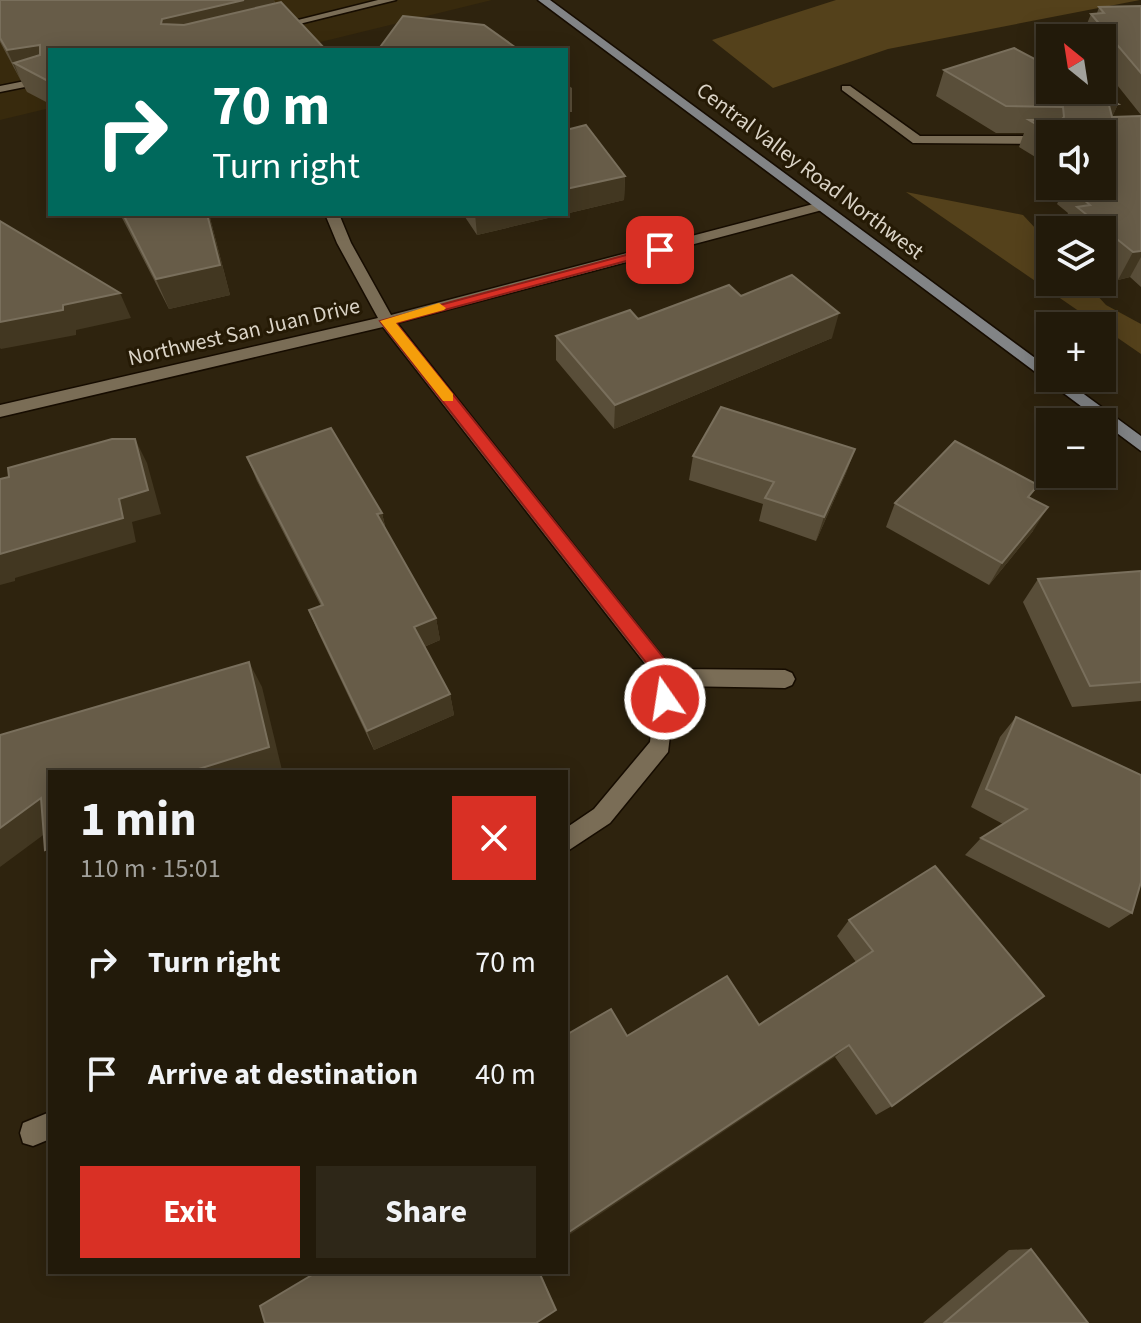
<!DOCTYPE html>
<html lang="en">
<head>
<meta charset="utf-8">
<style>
  body { margin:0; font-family:"Source Sans 3",sans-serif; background:#2e2718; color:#f1f3f6; height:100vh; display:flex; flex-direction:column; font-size:30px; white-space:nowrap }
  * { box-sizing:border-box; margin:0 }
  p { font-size:26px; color:#a2a19c }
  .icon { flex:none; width:44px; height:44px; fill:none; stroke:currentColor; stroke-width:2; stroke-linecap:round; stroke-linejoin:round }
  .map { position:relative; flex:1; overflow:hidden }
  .drawer { position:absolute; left:48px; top:770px; width:520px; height:504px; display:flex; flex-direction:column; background:#221a0a; border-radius:0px; box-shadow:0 4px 20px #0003,0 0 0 2px #3f382b }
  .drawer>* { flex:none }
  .banner { position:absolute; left:48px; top:48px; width:520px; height:168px; border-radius:0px; box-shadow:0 4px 20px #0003,0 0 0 2px #3f382b; background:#00695c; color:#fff; overflow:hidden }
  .needle { width:52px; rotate:330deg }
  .buttons { position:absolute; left:1036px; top:24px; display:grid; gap:16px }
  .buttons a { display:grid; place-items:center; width:80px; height:80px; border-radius:0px; background:#221a0a; box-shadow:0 4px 20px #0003,0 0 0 2px #3f382b; font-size:40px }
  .pin { position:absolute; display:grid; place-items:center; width:68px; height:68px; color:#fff; margin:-34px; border-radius:16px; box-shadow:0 4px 12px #0006 }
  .me { position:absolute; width:88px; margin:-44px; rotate:347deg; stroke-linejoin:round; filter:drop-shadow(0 0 6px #0008) }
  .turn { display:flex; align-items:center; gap:28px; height:168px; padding:0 32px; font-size:36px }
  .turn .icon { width:104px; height:104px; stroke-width:2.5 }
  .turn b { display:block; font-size:56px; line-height:68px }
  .round { display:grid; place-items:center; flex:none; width:84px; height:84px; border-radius:0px; background:#2e2718 }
  .headline { display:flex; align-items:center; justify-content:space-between; height:136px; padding:0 32px }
  h1 { font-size:48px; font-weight:700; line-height:60px }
  .cta { display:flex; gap:16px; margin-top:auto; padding:16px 32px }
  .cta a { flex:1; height:92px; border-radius:0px; background:#d93025; color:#fff; font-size:32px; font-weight:700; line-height:92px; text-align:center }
  .cta a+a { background:#2e2718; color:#f1f3f6 }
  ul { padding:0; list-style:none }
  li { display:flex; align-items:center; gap:24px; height:112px; padding:0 32px }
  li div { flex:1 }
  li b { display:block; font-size:30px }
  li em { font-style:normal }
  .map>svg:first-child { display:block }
</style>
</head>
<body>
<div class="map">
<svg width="1141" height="1323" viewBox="0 0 1141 1323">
  <rect width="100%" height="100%" fill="#2e230e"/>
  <polygon fill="#382a0d" points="0,0 492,0 288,50 50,50 50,108 0,120"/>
  <g fill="#54411b">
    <polygon points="836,0 1140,0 888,49 773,88 712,40"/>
    <polygon points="906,192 1023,215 1050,244 1050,282 1085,282 1106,305 1141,324 1141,354"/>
  </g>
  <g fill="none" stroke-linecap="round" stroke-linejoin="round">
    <defs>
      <g id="lane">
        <polygon points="378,0 396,0 275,30 270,27"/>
        <polygon points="50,76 50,82 0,92 0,86"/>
        <polygon points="842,86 850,86 920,136 1050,136 1050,144 913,143 842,90"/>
      </g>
      <g id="street">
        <polygon points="821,202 828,206 826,209 397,323 672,669 785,670 792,673 795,679 792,685 785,688 676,686 668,752 610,823 566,852 566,828 594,809 650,742 657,679 383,327 0,417 0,405 378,318 337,243 325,214 339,214 351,243 391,315"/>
        <polygon points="50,1112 50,1139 33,1146 23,1143 20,1133 23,1123"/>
      </g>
      <polygon id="secondary" points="538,0 550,0 1050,369 1050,378 1062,378 1141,436 1141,451"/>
    </defs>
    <use href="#lane" stroke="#160c00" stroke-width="3"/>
    <use href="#street" stroke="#160c00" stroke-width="3"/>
    <use href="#secondary" stroke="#160c00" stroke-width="3"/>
    <use href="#lane" fill="#7a6d56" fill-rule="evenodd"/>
    <use href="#street" fill="#7a6d56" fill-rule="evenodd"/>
    <use href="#secondary" fill="#828486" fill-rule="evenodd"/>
  </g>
  <g fill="#594e39">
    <polygon points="0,0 274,0 275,3 50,50 50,104 27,92 0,42"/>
    <polygon points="1141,6 1141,115 1102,66 1102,38 1081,38 1091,14 1097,13 1099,7"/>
    <polygon points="944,70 1118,104 1112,117 1141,116 1141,287 1130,277 1118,280 1102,266 1102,230 1066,230 1069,225 1065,221 1068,213 1057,204 1066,186 1102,186 1102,134 1050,134 1050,166 1019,147 1024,133 996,133 936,96"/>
    <polygon points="566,84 572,88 572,112 566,112"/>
    <polygon points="625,176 624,200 477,235 463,214 566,214"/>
    <polygon points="120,214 209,214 230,295 169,309"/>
    <polygon points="741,296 832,338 614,429 556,360 556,336 638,319"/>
    <polygon points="855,449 846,473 816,541 759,521 763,504 689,480 693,456"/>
    <polygon points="247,457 382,513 386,530 436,618 440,640 424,647 450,694 454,715 374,750 318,632 309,610 321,606 257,481"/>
    <polygon points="1030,498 1033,531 989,585 886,527 895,503"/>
    <polygon points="1141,571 1141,701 1072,707 1023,602 1038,579"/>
    <polygon points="1016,717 1132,913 1109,928 965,855 981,838 1003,824 971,807 1000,737"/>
    <polygon points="935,866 892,1106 876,1115 835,1057 627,1036 759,1025 856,962 837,936 849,920"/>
    <polygon points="1031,1249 1088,1323 923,1323 1009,1250"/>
  </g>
  <g fill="#423721">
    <polygon points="244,0 274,0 279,21 171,47 161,24 162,19"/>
    <polygon points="40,45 50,69 14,63 20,79 7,50"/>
    <polygon points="1118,104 1106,131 1109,105"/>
    <polygon points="625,176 624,200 477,235 475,214 566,214 566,189"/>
    <polygon points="207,214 209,214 230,295 169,309 156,279"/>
    <polygon points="1141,251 1141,257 1130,277 1118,280 1133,252"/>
    <polygon points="120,293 131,318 76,330 76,335 1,349 0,348 0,322 63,305"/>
    <polygon points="839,313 832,338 614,429 615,405"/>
    <polygon points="135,439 147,463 161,514 132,522 136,542 15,578 15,581 0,585 0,554 119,499"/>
    <polygon points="855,449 846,473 816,541 824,517"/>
    <polygon points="1048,507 1033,531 989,585 1002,563"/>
    <polygon points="382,513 387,536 377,514"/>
    <polygon points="436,618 440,640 419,649 414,627"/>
    <polygon points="249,662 262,687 282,770 275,772 189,772"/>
    <polygon points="450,694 454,715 374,750 367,731"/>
    <polygon points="41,798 50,830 0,867 0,828"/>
    <polygon points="849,1045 835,1057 566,1237 566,1234"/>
    <polygon points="539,1272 540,1272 556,1309 556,1310"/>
  </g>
  <g fill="#675c48" stroke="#796f5c" stroke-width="2">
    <polygon points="0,0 244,0 162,19 161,24 184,25 281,2 326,50 50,50 50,82 14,63 40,55 40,45 7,50 0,38"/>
    <polygon points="1141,6 1141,73 1091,14 1104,13 1099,7"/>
    <polygon points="403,16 484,25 519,50 378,50"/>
    <polygon points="1014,48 1050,67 1050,90 1092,90 1118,104 1109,105 1112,117 1141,116 1141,251 1133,252 1077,207 1090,205 1077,194 1088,192 1081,186 1102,186 1102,170 1110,168 1102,163 1102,134 1053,134 1029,120 1061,120 1064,117 1063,107 1006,106 944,70"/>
    <polygon points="586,125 625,176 566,189 566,130"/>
    <polygon points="123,214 207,214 220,265 156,279"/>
    <polygon points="0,221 120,293 63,305 63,310 0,322"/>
    <polygon points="792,275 839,313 615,405 556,336 630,310 638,319 729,285 741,296"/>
    <polygon points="721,407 855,449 824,517 765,498 774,482 693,456"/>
    <polygon points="331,428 382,513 377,514 436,618 414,627 450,694 367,731 309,610 323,605 247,457"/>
    <polygon points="112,439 135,439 148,490 119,499 123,518 0,554 0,479 9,477 8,468"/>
    <polygon points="955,441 1038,485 1028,497 1048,507 1002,563 895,503"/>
    <polygon points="1141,571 1141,682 1090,686 1038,579"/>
    <polygon points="249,662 269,747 189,772 50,772 50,848 45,850 41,798 0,828 0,735"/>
    <polygon points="1016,717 1141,775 1141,882 1132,913 981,838 1027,809 986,789"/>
    <polygon points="935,866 1044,996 892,1106 849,1045 566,1234 566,1035 611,1009 627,1036 727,976 759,1025 873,951 849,920"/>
    <polygon points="1031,1249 1088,1323 944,1323"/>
    <polygon points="317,1272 539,1272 556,1310 536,1323 265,1323 260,1306"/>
  </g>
  <path fill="#d93025" stroke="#8d1f18" stroke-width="2" d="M656,247L667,250L396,323L674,671C678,680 676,696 671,705H658L655,699L658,678L380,321Z"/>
  <polygon fill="#f59e0b" points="439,303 446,308 444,310 396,323 453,394 453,401 443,401 380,321"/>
  <g text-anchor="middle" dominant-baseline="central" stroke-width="6" stroke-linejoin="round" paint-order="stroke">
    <g font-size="22" fill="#dad3c6" stroke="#251a05">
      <text transform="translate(810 171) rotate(37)">Central Valley Road Northwest</text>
      <text transform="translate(244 332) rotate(-13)">Northwest San Juan Drive</text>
    </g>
  </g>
</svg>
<div class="buttons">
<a><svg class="needle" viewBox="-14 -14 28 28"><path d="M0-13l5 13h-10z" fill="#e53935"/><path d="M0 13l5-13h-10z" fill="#a2a19c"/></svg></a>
<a><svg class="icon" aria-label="sound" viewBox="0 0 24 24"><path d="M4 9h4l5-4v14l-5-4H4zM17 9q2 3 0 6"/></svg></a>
<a><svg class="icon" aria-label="layers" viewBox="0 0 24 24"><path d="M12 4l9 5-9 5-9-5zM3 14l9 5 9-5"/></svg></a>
<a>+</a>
<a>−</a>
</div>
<div class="pin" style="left:660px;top:250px;background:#d93025"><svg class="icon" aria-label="arrive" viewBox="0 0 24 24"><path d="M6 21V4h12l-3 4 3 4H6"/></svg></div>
<svg class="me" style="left:665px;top:699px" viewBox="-20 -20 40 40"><circle r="17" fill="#d93025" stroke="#fff" stroke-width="3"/><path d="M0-11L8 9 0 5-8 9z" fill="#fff"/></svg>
<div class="banner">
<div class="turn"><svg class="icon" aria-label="right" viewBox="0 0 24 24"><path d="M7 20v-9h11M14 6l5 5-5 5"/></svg><div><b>70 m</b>Turn right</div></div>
</div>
<section class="drawer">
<div class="headline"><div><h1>1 min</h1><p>110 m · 15:01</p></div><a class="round" style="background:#d93025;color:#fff"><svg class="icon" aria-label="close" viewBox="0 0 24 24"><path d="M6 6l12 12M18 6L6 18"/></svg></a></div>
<ul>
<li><svg class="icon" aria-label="right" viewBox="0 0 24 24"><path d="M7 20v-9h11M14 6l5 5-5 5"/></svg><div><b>Turn right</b></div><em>70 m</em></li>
<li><svg class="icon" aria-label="arrive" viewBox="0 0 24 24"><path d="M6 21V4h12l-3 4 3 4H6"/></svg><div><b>Arrive at destination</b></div><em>40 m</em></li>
</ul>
<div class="cta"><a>Exit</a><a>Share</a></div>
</section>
</div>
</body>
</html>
